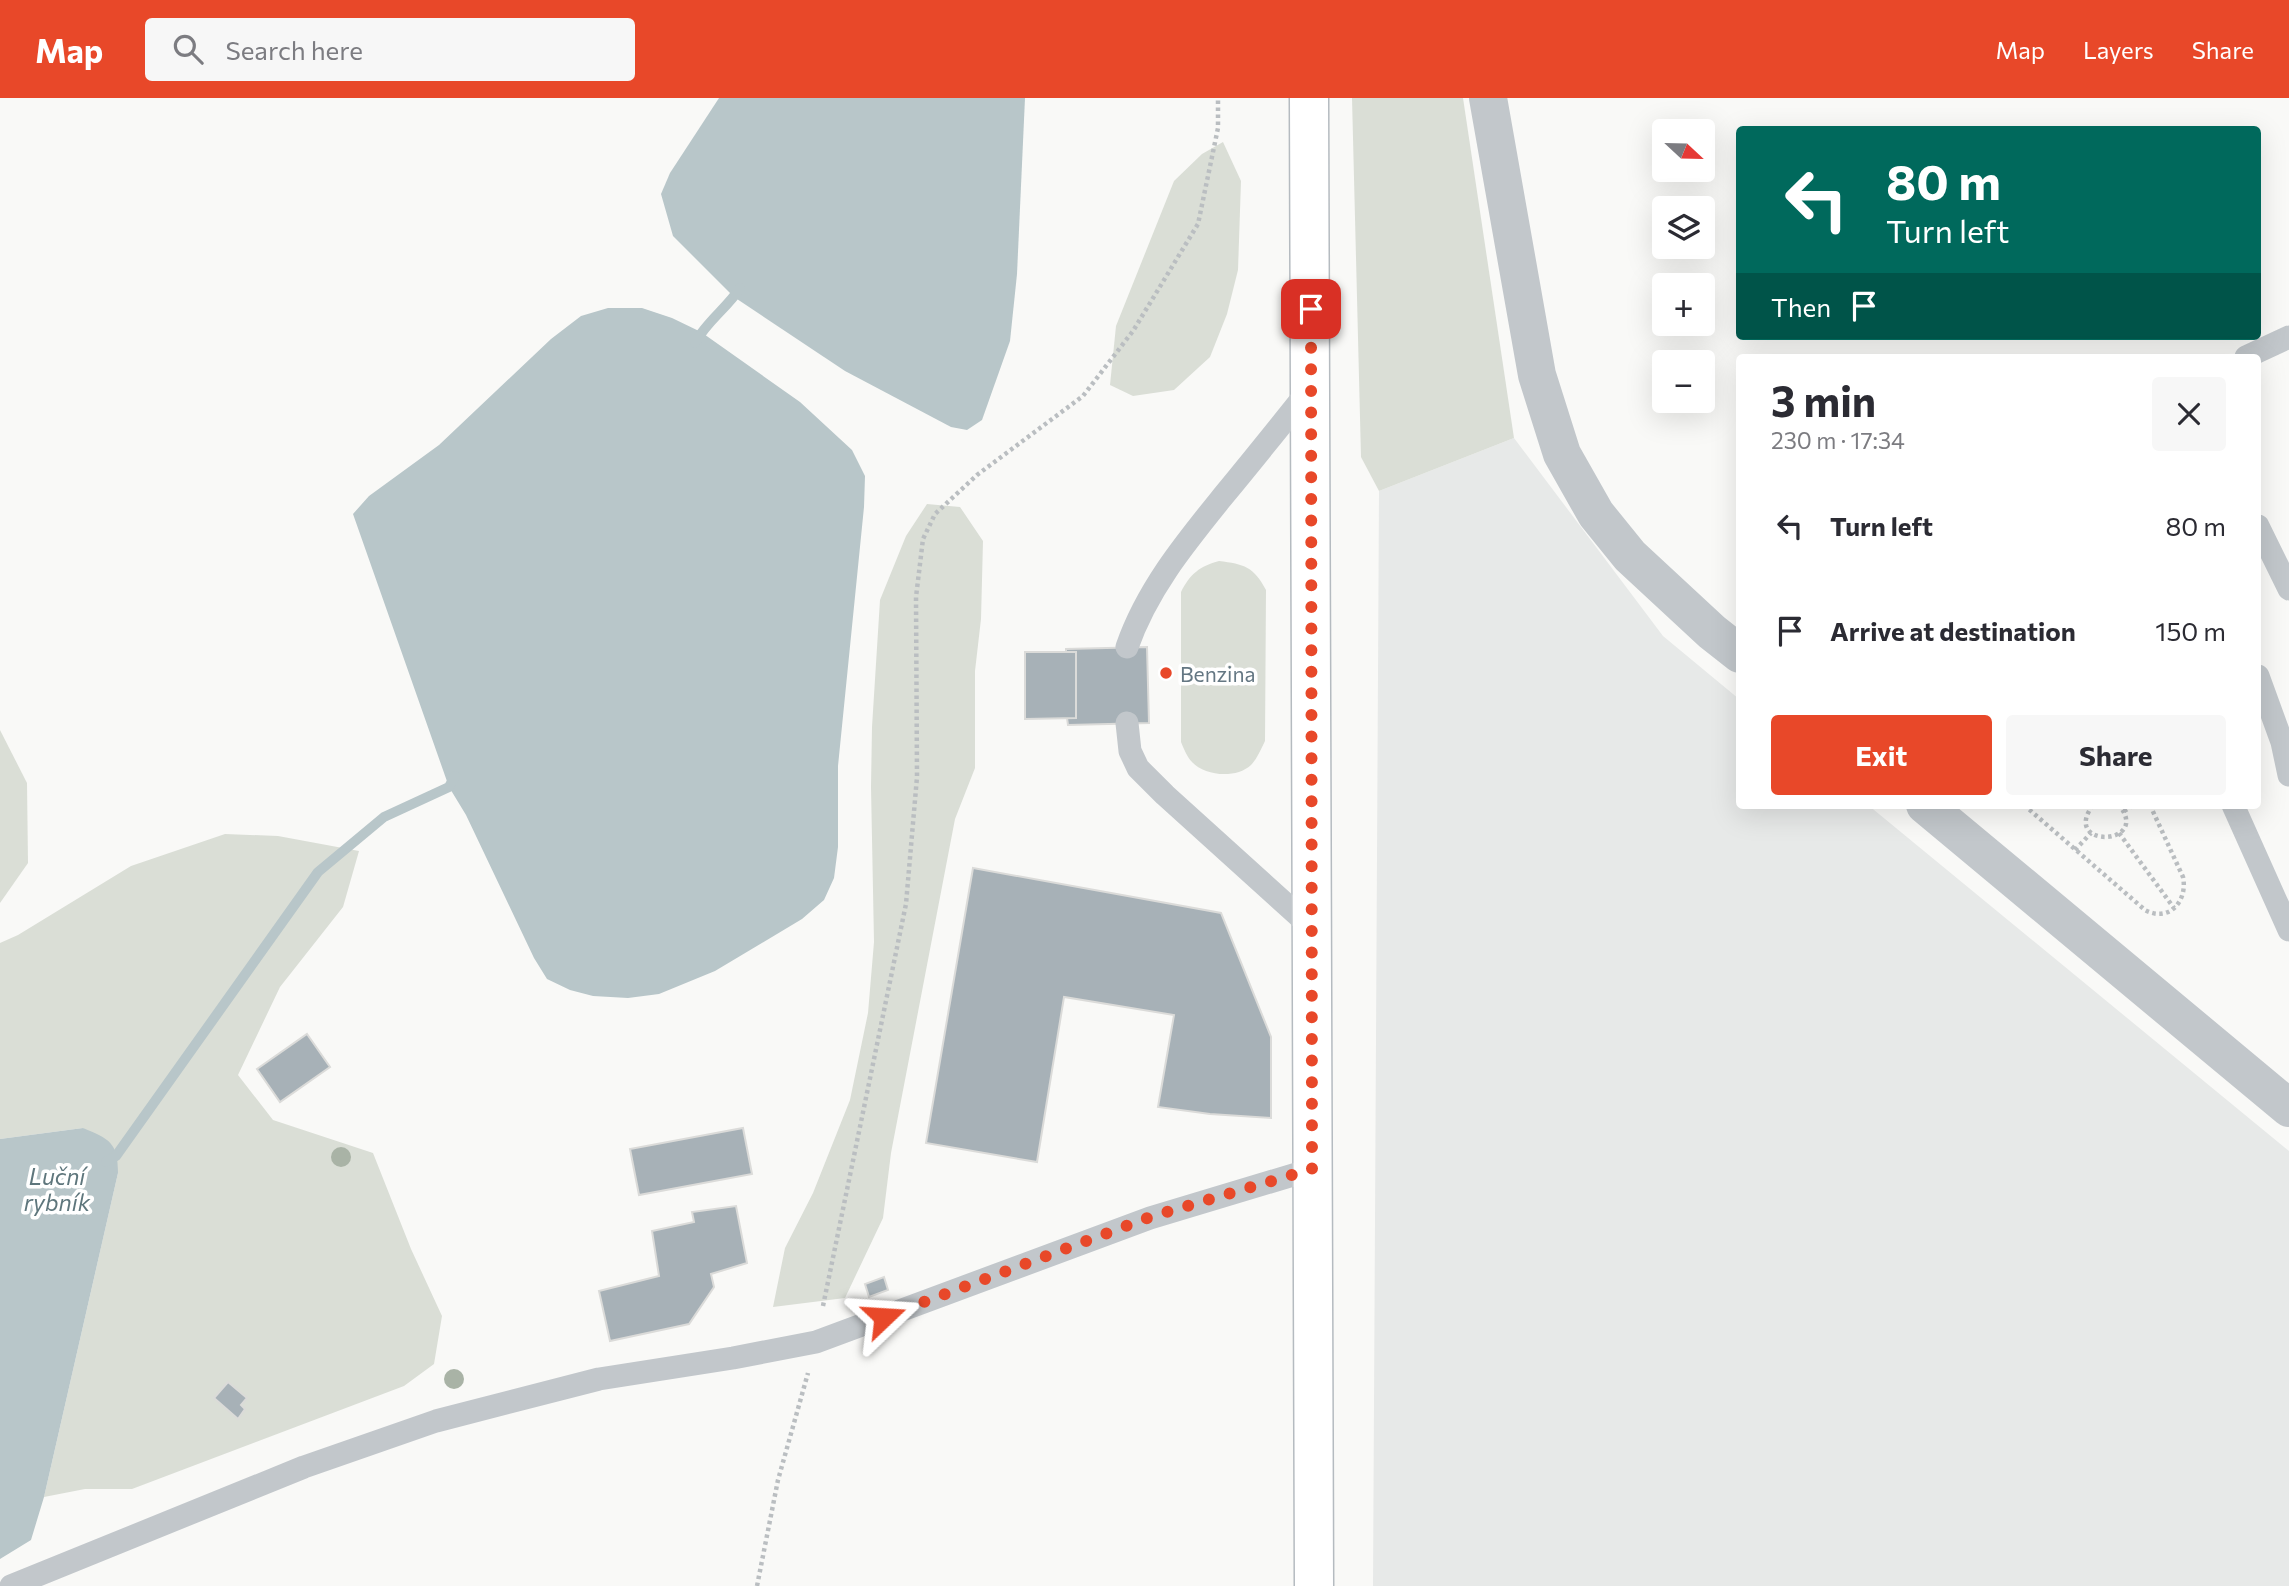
<!DOCTYPE html>
<html lang="en">
<head>
<meta charset="utf-8">
<style>
  body { margin:0; font-family:Commissioner,sans-serif; background:#f7f7f7; color:#2b2b33; height:100vh; display:flex; flex-direction:column; font-size:26px; white-space:nowrap }
  * { box-sizing:border-box; margin:0 }
  p { font-size:23px; color:#7c7c81 }
  .icon { flex:none; width:38px; height:38px; fill:none; stroke:currentColor; stroke-width:2; stroke-linecap:round; stroke-linejoin:round }
  .map { position:relative; flex:1; overflow:hidden }
  .details { position:absolute; left:1736px; top:256px; width:525px; height:455px; display:flex; flex-direction:column; background:#fff; border-radius:7px; box-shadow:0 7px 28px #0002 }
  .details>* { flex:none }
  .top-card { position:absolute; left:1736px; top:28px; width:525px; height:214px; border-radius:7px; box-shadow:0 7px 28px #0002; background:#00695c; color:#fff; overflow:hidden }
  .needle { width:46px; rotate:112deg }
  .tools { position:absolute; left:1652px; top:21px; display:grid; gap:14px }
  .tools a { display:grid; place-items:center; width:63px; height:63px; border-radius:7px; background:#fff; box-shadow:0 7px 28px #0002; font-size:35px }
  .pin { position:absolute; display:grid; place-items:center; width:60px; height:60px; color:#fff; margin:-30px; border-radius:14px; box-shadow:0 4px 10px #0006 }
  .me { position:absolute; width:77px; margin:-38px; rotate:70deg; stroke-linejoin:round; filter:drop-shadow(0 0 5px #0008) }
  .turn { display:flex; align-items:center; gap:24px; height:147px; padding:0 35px; font-size:32px }
  .turn .icon { width:91px; height:91px; stroke-width:2.5 }
  .turn b { display:block; font-size:49px; line-height:60px }
  .then { display:flex; align-items:center; height:66px; padding:0 35px; background:#0003; gap:14px; font-size:26px }
  .round { display:grid; place-items:center; flex:none; width:74px; height:74px; border-radius:7px; background:#f7f7f7 }
  .summary { display:flex; align-items:center; justify-content:space-between; height:119px; padding:0 35px }
  h1 { font-size:42px; font-weight:700; line-height:52px }
  .action { display:flex; gap:14px; margin-top:auto; padding:14px 35px }
  .action a { flex:1; height:80px; border-radius:7px; background:#e84829; color:#fff; font-size:28px; font-weight:700; line-height:80px; text-align:center }
  .action a+a { background:#f7f7f7; color:#2b2b33 }
  ul { padding:0; list-style:none }
  li { display:flex; align-items:center; gap:21px; height:105px; padding:0 35px }
  li div { flex:1 }
  li b { display:block; font-size:26px }
  li em { font-style:normal }
  header { display:flex; align-items:center; gap:42px; box-sizing:border-box; height:98px; padding:0 35px; background:#e84829; color:#fff }
  header strong { font-size:33px }
  nav { display:flex; gap:38px; margin-inline-start:auto; font-size:24px }
  .search { width:490px; height:63px; background:#f7f7f7; display:flex; align-items:center; gap:18px; box-sizing:border-box; padding:0 24px; border-radius:7px; color:#7c7c81; font-size:26px }
  .map>svg:first-child { display:block }
</style>
</head>
<body>
<header>
<strong>Map</strong>
<div class="search"><svg class="icon" aria-label="search" viewBox="0 0 24 24"><circle cx="10" cy="10" r="6"/><path d="M15 15l6 6"/></svg>Search here</div>
<nav><a>Map</a><a>Layers</a><a>Share</a></nav>
</header>
<div class="map">
<svg width="2289" height="1488" viewBox="0 0 2289 1488">
  <rect width="100%" height="100%" fill="#f9f9f7"/>
  <polygon fill="#e7e9e8" points="1514,340 1663,538 1739,601 1740,707 1868,707 2289,1053 2289,1488 1373,1488 1379,393"/>
  <g fill="#daded6">
    <polygon points="1352,0 1463,0 1514,340 1379,393 1361,359"/>
    <polygon points="1223,44 1241,83 1238,172 1227,216 1210,259 1174,292 1133,298 1110,287 1116,228 1174,83 1202,56"/>
    <polygon points="927,406 960,409 983,443 981,521 975,573 975,670 955,721 891,1055 883,1120 845,1200 773,1209 785,1150 813,1095 850,1002 868,915 874,844 871,689 872,629 880,502 906,438"/>
    <path d="M1219,463C1244,466 1254,469 1266,492L1265,643C1261,651 1257,661 1251,667C1236,681 1205,678 1192,664C1187,659 1184,651 1181,644V494C1190,476 1200,468 1219,463Z"/>
    <polygon points="0,632 27,685 28,765 0,805"/>
    <polygon points="225,736 278,738 359,753 343,809 280,889 238,977 273,1022 373,1055 411,1151 442,1218 434,1266 404,1288 132,1391 85,1391 44,1399 118,1075 83,1030 0,1041 0,845 18,837 131,768"/>
  </g>
  <g fill="#b8c6c9">
    <polygon points="719,0 1025,0 1017,176 1010,243 982,322 967,332 951,329 845,273 734,199 673,138 661,96 670,75"/>
    <polygon points="608,210 642,210 672,220 701,234 800,304 852,352 865,378 864,409 838,668 838,749 834,780 824,802 802,821 715,873 659,896 628,900 593,898 570,892 547,881 534,860 466,717 449,689 353,416 369,398 439,347 551,241 581,218"/>
    <path d="M83,1030C109,1041 118,1044 118,1075L44,1399L31,1442L0,1461V1041Z"/>
  </g>
  <g fill="none" stroke-linecap="round" stroke-linejoin="round">
    <g stroke="#b8c6c9" stroke-width="10">
      <path d="M695,245C706,224 727,210 740,190"/>
      <polyline points="106,1064 116,1058 318,774 384,719 449,689 455,678"/>
    </g>
  </g>
  <g fill="#a7b1b7" stroke="#dbdbd9" stroke-width="2">
    <polygon points="1147,549 1149,625 1068,627 1067,620 1076,620 1076,554 1066,554 1066,551"/>
    <polygon points="1025,554 1076,554 1076,620 1025,621"/>
    <polygon points="973,770 1221,815 1271,939 1271,1020 1210,1016 1158,1009 1174,917 1064,899 1037,1064 926,1045"/>
    <polygon points="307,936 330,969 280,1004 257,971"/>
    <polygon points="743,1030 752,1076 639,1097 630,1051"/>
    <polygon points="736,1108 747,1165 711,1176 714,1189 689,1226 610,1243 599,1193 659,1178 652,1133 694,1124 692,1114"/>
    <polygon points="884,1179 888,1192 869,1199 865,1186"/>
    <polygon points="228,1284 247,1300 241,1307 245,1311 238,1321 214,1300"/>
  </g>
  <g fill="none" stroke-linecap="round" stroke-linejoin="round">
    <defs>
      <polyline id="secondary" points="1309,0 1314,1488"/>
    </defs>
    <use href="#secondary" stroke="#b5bbc0" stroke-width="41"/>
    <g stroke="#babec1" stroke-width="4.5" stroke-dasharray="3.5 3.5" stroke-linecap="butt">
      <path d="M2024,707L2145,812C2169,825 2188,803 2183,779L2150,707"/>
      <path d="M2093,707C2060,751 2152,748 2119,707"/>
      <polyline points="2124,713 2134,707"/>
      <polyline points="2119,735 2174,810"/>
      <polyline points="2075,752 2091,735"/>
      <polyline points="823,1208 906,806 917,679 916,499 923,441 935,416 977,377 1083,298 1133,233 1198,126 1218,30 1218,0"/>
      <polyline points="757,1488 778,1382 808,1275"/>
    </g>
    <g stroke="#c2c7cb" stroke-width="23">
      <polyline points="2246,259 2289,239"/>
      <polyline points="2258,428 2289,491"/>
      <path d="M1127,549C1147,491 1186,444 1224,397C1253,362 1281,327 1309,292"/>
      <polyline points="2258,578 2282,644 2289,677"/>
      <polyline points="1127,625 1130,653 1138,670 1165,697 1311,829"/>
      <polyline points="2233,707 2289,832"/>
      <polyline points="11,1488 304,1369 436,1323 599,1281 733,1260 816,1244 1150,1120 1313,1071"/>
    </g>
    <g stroke="#c2c7cb" stroke-width="38">
      <polyline points="1488,0 1537,277 1562,356 1596,416 1630,458 1712,534 1740,556"/>
      <polyline points="1925,707 2289,1010"/>
    </g>
    <use href="#secondary" stroke="#fff" stroke-width="38"/>
  </g>
  <g fill="#a9b3a6">
    <circle cx="341" cy="1059" r="10"/>
    <circle cx="454" cy="1281" r="10"/>
  </g>
  <g fill="none" stroke-linecap="round" stroke-linejoin="round">
    <polyline stroke="#e84829" stroke-width="12" stroke-dasharray="0 21.6" points="884,1219 1150,1119 1312,1071 1311,211"/>
  </g>
  <circle fill="#e84829" stroke="#fff" stroke-width="2.5" cx="1166" cy="575" r="7"/>
  <g text-anchor="middle" dominant-baseline="central" stroke-width="7" stroke-linejoin="round" paint-order="stroke">
    <g font-size="21" fill="#647783" stroke="#fff" text-anchor="start">
      <text x="1180" y="575">Benzina</text>
    </g>
    <g font-size="23" font-style="italic" fill="#5e767c" stroke="#fff">
      <text x="57" y="1078">Luční<tspan x="57" dy="26">rybník</tspan></text>
    </g>
  </g>
</svg>
<div class="tools">
<a><svg class="needle" viewBox="-14 -14 28 28"><path d="M0-13l5 13h-10z" fill="#e53935"/><path d="M0 13l5-13h-10z" fill="#7c7c81"/></svg></a>
<a><svg class="icon" aria-label="layers" viewBox="0 0 24 24"><path d="M12 4l9 5-9 5-9-5zM3 14l9 5 9-5"/></svg></a>
<a>+</a>
<a>−</a>
</div>
<div class="pin" style="left:1311px;top:211px;background:#d93025"><svg class="icon" aria-label="arrive" viewBox="0 0 24 24"><path d="M6 21V4h12l-3 4 3 4H6"/></svg></div>
<svg class="me" style="left:884px;top:1219px" viewBox="-20 -20 40 40"><path d="M0-17L14 15 0 8-14 15z" fill="#e84829" stroke="#fff" stroke-width="4"/></svg>
<div class="top-card">
<div class="turn"><svg class="icon" aria-label="left" viewBox="0 0 24 24"><path d="M17 20v-9H6M10 6l-5 5 5 5"/></svg><div><b>80 m</b>Turn left</div></div>
<div class="then">Then<svg class="icon" aria-label="arrive" viewBox="0 0 24 24"><path d="M6 21V4h12l-3 4 3 4H6"/></svg></div>
</div>
<section class="details">
<div class="summary"><div><h1>3 min</h1><p>230 m · 17:34</p></div><a class="round"><svg class="icon" aria-label="close" viewBox="0 0 24 24"><path d="M6 6l12 12M18 6L6 18"/></svg></a></div>
<ul>
<li><svg class="icon" aria-label="left" viewBox="0 0 24 24"><path d="M17 20v-9H6M10 6l-5 5 5 5"/></svg><div><b>Turn left</b></div><em>80 m</em></li>
<li><svg class="icon" aria-label="arrive" viewBox="0 0 24 24"><path d="M6 21V4h12l-3 4 3 4H6"/></svg><div><b>Arrive at destination</b></div><em>150 m</em></li>
</ul>
<div class="action"><a>Exit</a><a>Share</a></div>
</section>
</div>
</body>
</html>
